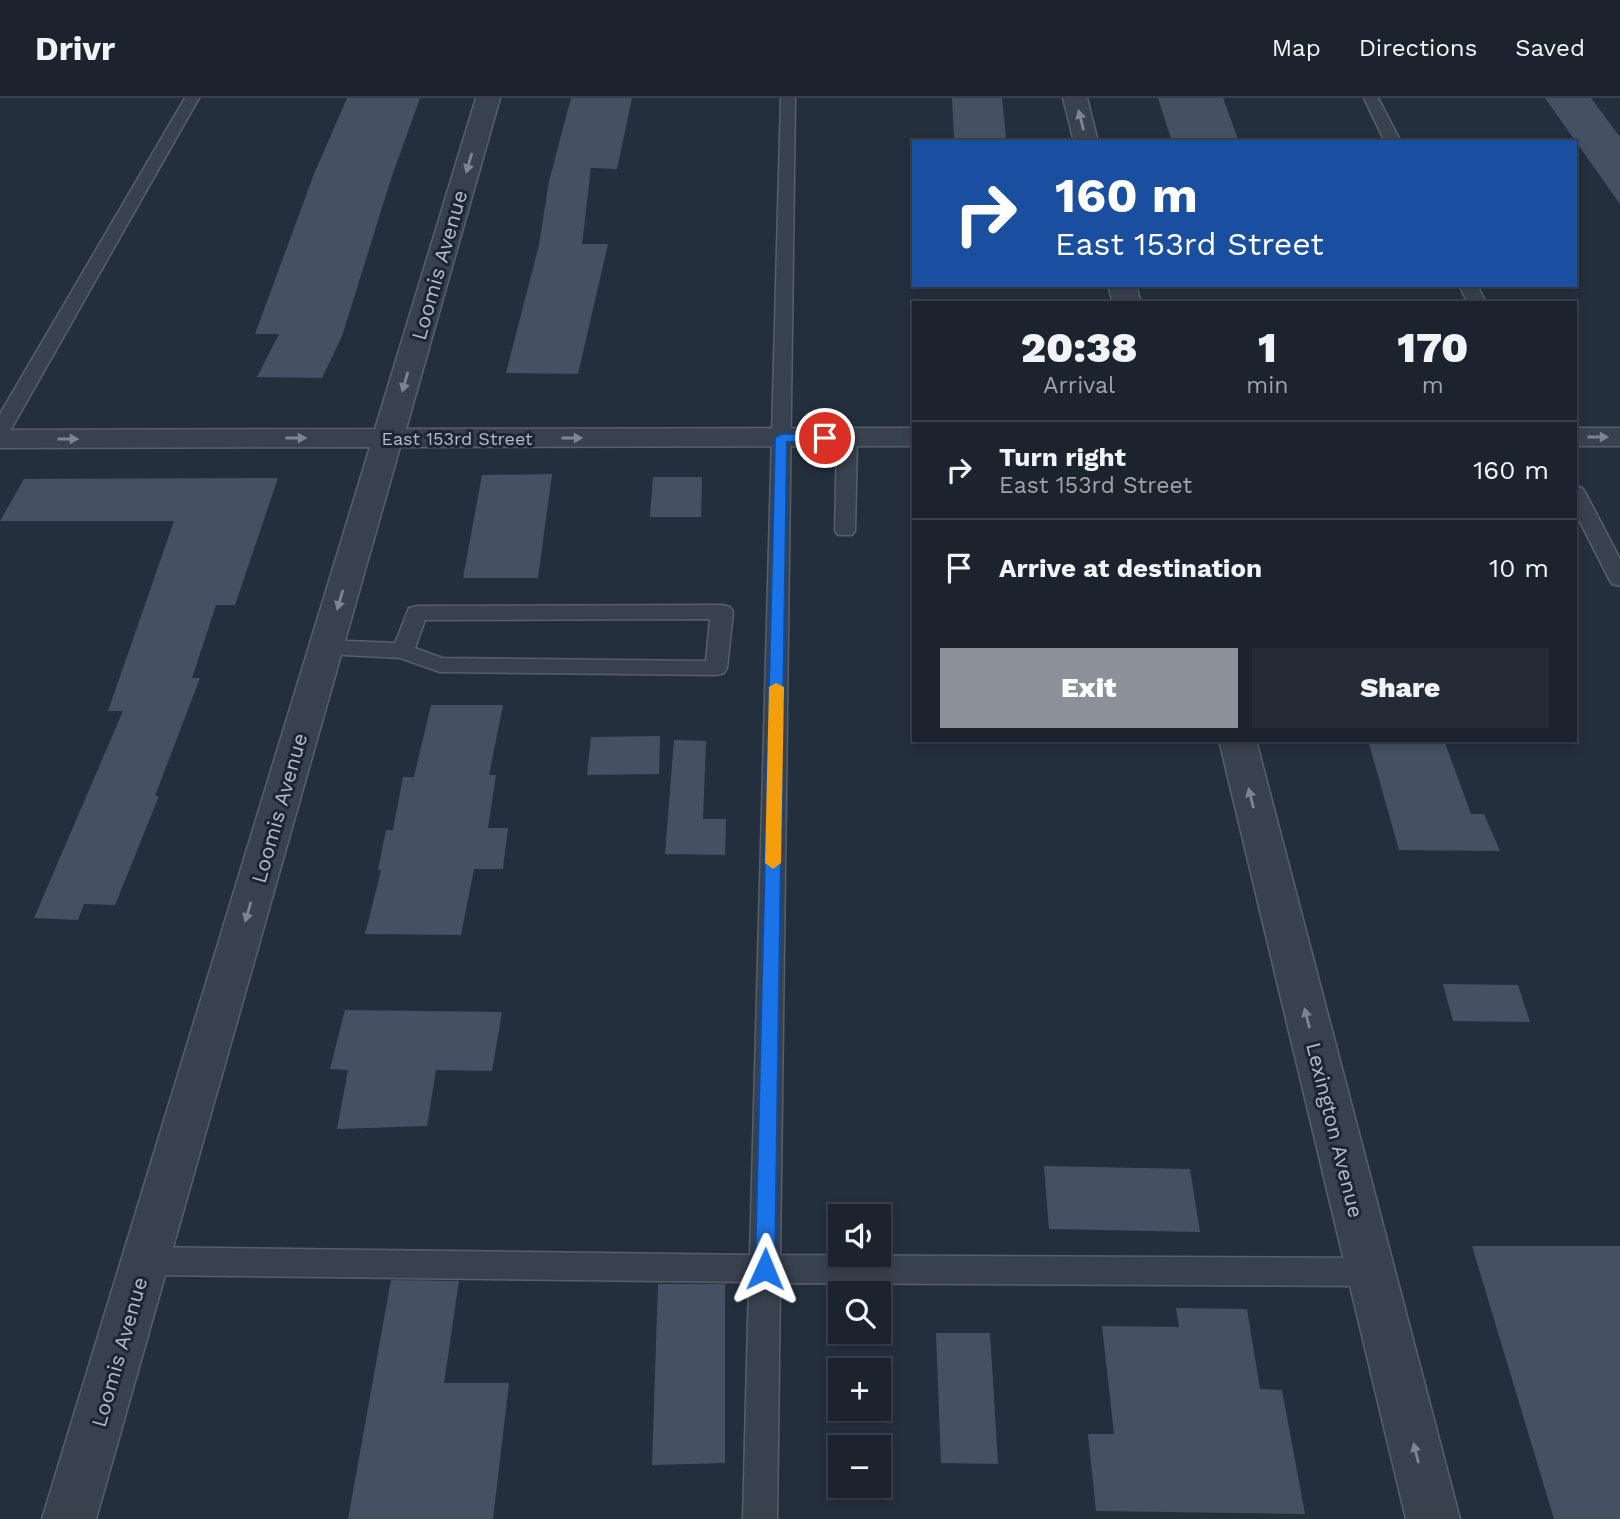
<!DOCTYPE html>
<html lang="en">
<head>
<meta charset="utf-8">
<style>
  body { margin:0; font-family:"Work Sans",sans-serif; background:#242b36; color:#f1f3f6; height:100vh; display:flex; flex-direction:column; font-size:26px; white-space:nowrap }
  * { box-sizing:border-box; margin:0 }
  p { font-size:23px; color:#a0a4aa }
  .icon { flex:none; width:38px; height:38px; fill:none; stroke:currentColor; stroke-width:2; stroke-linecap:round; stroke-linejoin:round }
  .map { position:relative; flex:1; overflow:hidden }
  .drawer { position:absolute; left:912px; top:203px; width:665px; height:441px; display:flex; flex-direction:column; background:#1b232e; border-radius:0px; box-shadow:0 4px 10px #0003,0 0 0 2px #39404a }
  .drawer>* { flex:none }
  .top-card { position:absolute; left:912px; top:42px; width:665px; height:147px; border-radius:0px; box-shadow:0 4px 10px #0003,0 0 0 2px #39404a; background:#1a4fa0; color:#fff; overflow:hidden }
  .buttons { position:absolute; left:828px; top:1106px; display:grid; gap:14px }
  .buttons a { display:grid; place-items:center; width:63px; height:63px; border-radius:0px; background:#1b232e; box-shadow:0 4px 10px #0003,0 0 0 2px #39404a; font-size:35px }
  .pin { position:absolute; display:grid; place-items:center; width:60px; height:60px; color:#fff; margin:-30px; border:4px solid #fff; border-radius:50%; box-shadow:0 2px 7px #0007 }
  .me { position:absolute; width:77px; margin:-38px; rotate:1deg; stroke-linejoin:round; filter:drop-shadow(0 0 5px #0008) }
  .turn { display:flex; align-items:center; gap:24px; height:147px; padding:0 28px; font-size:32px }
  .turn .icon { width:91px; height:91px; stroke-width:2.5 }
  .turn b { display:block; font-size:49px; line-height:60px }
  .eta { display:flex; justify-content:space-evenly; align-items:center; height:119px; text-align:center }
  .eta b { font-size:42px; font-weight:800; line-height:49px }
  .button { display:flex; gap:14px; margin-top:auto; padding:14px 28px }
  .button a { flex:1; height:80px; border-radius:0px; background:#8c9099; color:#fff; font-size:28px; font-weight:800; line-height:80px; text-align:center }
  .button a+a { background:#242b36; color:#f1f3f6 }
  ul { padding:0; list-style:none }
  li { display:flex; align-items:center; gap:21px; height:98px; padding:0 28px; border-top:2px solid #39404a }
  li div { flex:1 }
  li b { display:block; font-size:26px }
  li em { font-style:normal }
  header { display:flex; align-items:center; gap:42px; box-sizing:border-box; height:98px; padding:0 35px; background:#1b232e; border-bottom:2px solid #39404a }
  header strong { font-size:33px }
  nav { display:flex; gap:38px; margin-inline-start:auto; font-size:24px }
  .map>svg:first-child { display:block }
</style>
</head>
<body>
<header>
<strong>Drivr</strong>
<nav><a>Map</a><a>Directions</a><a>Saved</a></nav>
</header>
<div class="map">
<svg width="1620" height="1421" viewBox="0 0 1620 1421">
  <rect width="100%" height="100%" fill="#242f3e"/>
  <g fill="#455162">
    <polygon points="347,0 420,0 391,81 342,238 322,280 257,279 279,236 255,236 314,76"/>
    <polygon points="571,0 632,0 617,71 591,70 582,146 608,146 578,276 506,275 539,147 549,83"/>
    <polygon points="952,0 1002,0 1006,40 954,41"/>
    <polygon points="1158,0 1223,0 1239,44 1172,44"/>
    <polygon points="1545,0 1591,0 1620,39 1620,106"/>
    <polygon points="552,376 538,480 463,480 482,377"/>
    <polygon points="653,379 702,379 701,419 650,419"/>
    <polygon points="278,380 235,507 216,507 192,580 200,580 155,698 159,698 115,807 84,806 78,822 34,820 123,613 108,613 174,423 0,423 24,381"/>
    <polygon points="431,607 503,607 489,677 496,677 488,730 508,730 503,771 474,771 461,837 365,836 381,772 378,772 386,732 393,732 403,679 414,679"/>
    <polygon points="660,638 659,676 587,677 591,639"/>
    <polygon points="674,642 706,643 703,721 726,721 725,757 665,756"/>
    <polygon points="1368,642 1444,642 1471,716 1484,716 1500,753 1399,752"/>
    <polygon points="1443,886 1518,887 1530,924 1453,923"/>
    <polygon points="345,912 502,914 492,973 436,972 427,1028 337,1031 348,972 330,971"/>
    <polygon points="1044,1068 1190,1071 1200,1134 1049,1131"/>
    <polygon points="1472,1148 1620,1148 1620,1421 1554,1421"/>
    <polygon points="391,1182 459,1183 444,1285 509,1285 493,1421 348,1421"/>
    <polygon points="658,1186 725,1186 725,1365 652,1367"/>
    <polygon points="1176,1210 1247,1211 1260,1291 1282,1292 1305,1416 1096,1413 1088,1336 1114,1336 1102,1228 1179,1229"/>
    <polygon points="936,1235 990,1235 998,1366 941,1365"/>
  </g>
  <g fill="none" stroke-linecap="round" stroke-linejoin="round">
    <defs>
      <g id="lane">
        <polygon points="185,0 199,0 10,333 0,339 0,316"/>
        <polygon points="781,0 795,0 780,1157 1371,1160 1382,1164 1386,1174 1382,1184 1371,1188 780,1185 777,1421 743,1421 749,1184 145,1177 134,1173 130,1163 134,1153 145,1149 750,1157"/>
        <polygon points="1364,0 1378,0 1401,44 1385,44"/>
        <polygon points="1459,187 1477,187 1486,205 1468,205"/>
        <polygon points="847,334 857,340 855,433 852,437 838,437 835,433 837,340"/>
        <polygon points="1575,388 1582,390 1585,394 1620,461 1620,488 1612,486 1609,481 1575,414"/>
        <path d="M722,507L730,509L733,514L727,570L724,575L716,577L440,574L400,560L326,556L318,554L315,549L318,544L326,542L395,545L409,510L417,508ZM710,521L706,563L442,560L415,550L425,522Z"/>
      </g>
      <g id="street">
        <polygon points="476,0 500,0 406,331 914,330 914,348 400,349 96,1421 42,1421 370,349 0,350 0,332 375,331"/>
        <polygon points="1063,0 1087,0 1098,44 1074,44"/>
        <polygon points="1108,187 1136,187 1141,205 1113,205"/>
        <rect x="1575" y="330" width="45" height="18"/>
        <polygon points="1219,642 1256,642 1460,1421 1406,1421"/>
      </g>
    </defs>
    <use href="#lane" stroke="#565f6c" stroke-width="3"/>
    <use href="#street" stroke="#565f6c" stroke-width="3"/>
    <use href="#lane" fill="#38414e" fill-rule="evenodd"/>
    <use href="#street" fill="#38414e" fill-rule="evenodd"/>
  </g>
  <defs><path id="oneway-solid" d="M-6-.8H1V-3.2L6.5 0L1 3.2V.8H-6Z" transform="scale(1.75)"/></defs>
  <g fill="#7c8592">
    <use href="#oneway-solid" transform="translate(1081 22) rotate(-104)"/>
    <use href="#oneway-solid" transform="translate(469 65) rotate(106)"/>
    <use href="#oneway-solid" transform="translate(405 284) rotate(106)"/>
    <use href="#oneway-solid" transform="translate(1598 339)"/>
    <use href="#oneway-solid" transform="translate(296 340)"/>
    <use href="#oneway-solid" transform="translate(572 340)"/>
    <use href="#oneway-solid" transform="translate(68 341)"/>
    <use href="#oneway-solid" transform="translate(340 502) rotate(106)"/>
    <use href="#oneway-solid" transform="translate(1251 700) rotate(-104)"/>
    <use href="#oneway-solid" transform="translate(248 814) rotate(106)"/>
    <use href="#oneway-solid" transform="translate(1307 920) rotate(-104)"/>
    <use href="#oneway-solid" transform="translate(1416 1355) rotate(-104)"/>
  </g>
  <polygon fill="#1a73e8" stroke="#114b97" stroke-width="2" points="781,336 825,336 831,340 825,343 787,344 775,1171 772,1178 765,1180 758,1178 755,1171 775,340"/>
  <polygon fill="#f59e0b" points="776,585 784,589 781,765 773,771 765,765 769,589"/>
  <g text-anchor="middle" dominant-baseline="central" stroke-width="6" stroke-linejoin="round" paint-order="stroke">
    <g font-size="18" fill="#b4bcc9" stroke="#1d2633">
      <text x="457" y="340">East 153rd Street</text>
    </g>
    <g font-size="21" fill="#b4bcc9" stroke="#1d2633">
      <text transform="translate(439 167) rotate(-74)">Loomis Avenue</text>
      <text transform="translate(279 710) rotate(-74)">Loomis Avenue</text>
      <text transform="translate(1335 1032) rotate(76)">Lexington Avenue</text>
      <text transform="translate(119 1254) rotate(-74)">Loomis Avenue</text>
    </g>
  </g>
</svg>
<div class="buttons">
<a><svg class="icon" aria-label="sound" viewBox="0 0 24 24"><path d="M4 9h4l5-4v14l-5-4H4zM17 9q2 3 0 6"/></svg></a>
<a><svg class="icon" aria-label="search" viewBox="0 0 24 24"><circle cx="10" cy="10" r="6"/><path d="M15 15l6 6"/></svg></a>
<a>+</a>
<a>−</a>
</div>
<div class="pin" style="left:825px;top:340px;background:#d93025"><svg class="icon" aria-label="arrive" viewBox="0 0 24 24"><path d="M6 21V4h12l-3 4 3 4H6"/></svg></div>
<svg class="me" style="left:765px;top:1171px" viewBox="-20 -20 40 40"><path d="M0-17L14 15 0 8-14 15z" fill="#1a73e8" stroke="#fff" stroke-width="4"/></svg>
<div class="top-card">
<div class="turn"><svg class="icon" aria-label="right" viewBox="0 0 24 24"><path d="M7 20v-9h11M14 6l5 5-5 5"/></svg><div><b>160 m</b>East 153rd Street</div></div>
</div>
<section class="drawer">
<div class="eta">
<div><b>20:38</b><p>Arrival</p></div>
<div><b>1</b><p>min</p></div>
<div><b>170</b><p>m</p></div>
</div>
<ul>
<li><svg class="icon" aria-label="right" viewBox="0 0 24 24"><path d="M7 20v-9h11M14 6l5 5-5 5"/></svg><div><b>Turn right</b><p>East 153rd Street</p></div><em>160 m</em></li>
<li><svg class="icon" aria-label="arrive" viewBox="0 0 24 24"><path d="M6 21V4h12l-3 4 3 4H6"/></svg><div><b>Arrive at destination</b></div><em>10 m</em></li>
</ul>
<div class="button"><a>Exit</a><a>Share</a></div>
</section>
</div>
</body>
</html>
